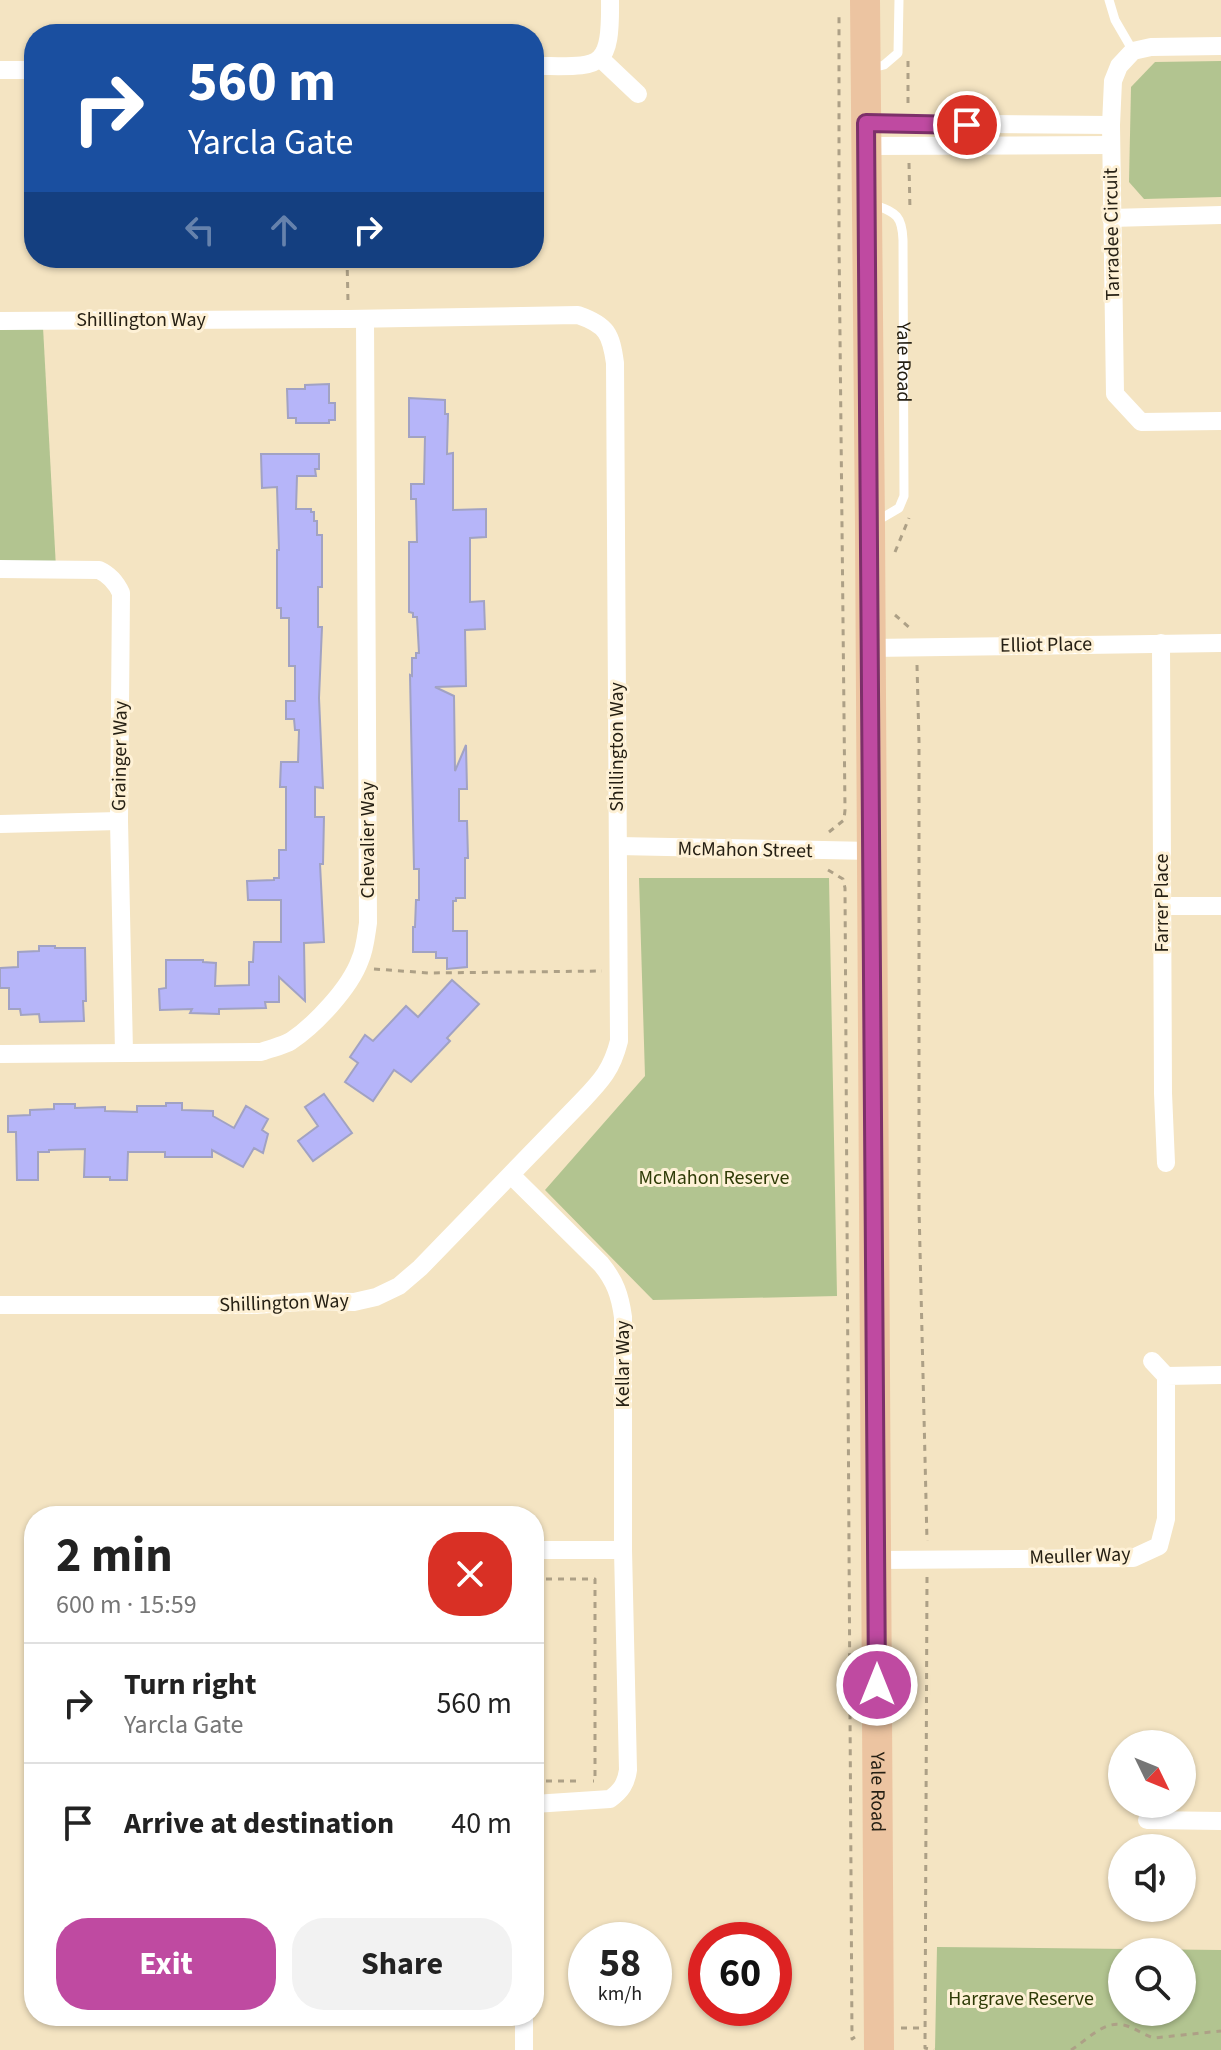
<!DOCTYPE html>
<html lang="en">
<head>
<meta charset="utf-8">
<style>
  body { margin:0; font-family:"Source Sans 3",sans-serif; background:#f2f2f2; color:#222; height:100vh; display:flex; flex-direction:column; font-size:30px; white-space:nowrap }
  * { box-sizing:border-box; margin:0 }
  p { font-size:26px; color:#767676 }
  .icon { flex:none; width:44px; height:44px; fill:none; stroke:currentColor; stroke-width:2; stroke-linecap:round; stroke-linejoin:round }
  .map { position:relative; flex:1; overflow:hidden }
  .sheet { position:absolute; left:24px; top:1506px; width:520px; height:520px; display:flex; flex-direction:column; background:#fff; border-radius:32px; box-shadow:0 2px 6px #0004 }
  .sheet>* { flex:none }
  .guide { position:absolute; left:24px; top:24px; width:520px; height:244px; border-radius:32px; box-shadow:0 2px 6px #0004; background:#1a4fa0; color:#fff; overflow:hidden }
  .needle { width:52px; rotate:133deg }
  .fabs { position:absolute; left:1108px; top:1730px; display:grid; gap:16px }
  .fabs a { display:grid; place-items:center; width:88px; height:88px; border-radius:50%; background:#fff; box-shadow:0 2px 6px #0004; font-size:40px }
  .speed { position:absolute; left:568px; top:1922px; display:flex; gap:16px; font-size:40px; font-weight:700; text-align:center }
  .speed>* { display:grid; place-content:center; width:104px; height:104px; border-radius:50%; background:#fff; box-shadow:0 2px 6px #0004; line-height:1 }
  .speed small { font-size:20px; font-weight:400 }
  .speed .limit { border:12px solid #d22; background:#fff; color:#111 }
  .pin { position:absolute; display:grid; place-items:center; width:68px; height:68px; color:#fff; margin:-34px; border:4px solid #fff; border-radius:50%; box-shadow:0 2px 8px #0007 }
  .me { position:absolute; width:88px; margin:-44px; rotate:0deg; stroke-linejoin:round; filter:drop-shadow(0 0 6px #0008) }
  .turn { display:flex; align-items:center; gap:28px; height:168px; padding:0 32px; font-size:36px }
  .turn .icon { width:104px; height:104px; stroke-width:2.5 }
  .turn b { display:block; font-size:56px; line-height:68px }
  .lanes { display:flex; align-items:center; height:76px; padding:0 32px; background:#0003; justify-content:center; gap:40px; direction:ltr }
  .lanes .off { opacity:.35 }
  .round { display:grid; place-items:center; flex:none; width:84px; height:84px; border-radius:32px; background:#f2f2f2 }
  .headline { display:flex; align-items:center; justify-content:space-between; height:136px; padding:0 32px }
  h1 { font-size:48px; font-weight:700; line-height:60px }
  .button { display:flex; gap:16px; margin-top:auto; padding:16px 32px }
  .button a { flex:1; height:92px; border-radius:32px; background:#bf4aa1; color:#fff; font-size:32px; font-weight:700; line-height:92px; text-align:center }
  .button a+a { background:#f2f2f2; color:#222 }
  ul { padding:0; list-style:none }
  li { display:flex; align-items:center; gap:24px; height:120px; padding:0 32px; border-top:2px solid #e0e0e0 }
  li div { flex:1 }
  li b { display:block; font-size:30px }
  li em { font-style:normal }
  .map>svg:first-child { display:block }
</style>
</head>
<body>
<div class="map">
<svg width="1221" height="2050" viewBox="0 0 1221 2050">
  <rect width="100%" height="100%" fill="#f4e4c2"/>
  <g fill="#b2c490" fill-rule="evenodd">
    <polygon points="1221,61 1221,197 1144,199 1129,182 1131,87 1155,62"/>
    <polygon points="43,327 56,568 0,569 0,330"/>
    <polygon points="639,878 829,878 837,1296 653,1300 545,1190 645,1076"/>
    <path d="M937,1947L1221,1950V2050H935ZM1122,1952H1182V2012H1122Z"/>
  </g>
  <g fill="#b6b5f9" stroke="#a1a2c3" stroke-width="2">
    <polygon points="329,384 329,403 335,403 335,420 329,420 329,423 296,423 296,418 288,418 287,389 305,389 305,385"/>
    <polygon points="409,398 445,400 445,414 448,414 447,454 453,453 453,510 486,509 486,537 470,538 470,602 484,601 485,629 465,630 466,686 435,687 454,696 455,771 466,745 467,789 459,789 459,821 467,821 468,858 465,858 465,898 456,898 456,901 453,901 453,931 467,931 467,967 447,969 447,958 436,958 436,952 413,952 413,927 415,927 416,900 419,900 419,869 414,869 410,675 412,676 412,658 416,658 416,653 419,653 417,617 413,617 413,613 409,612 409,542 417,542 416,499 411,499 411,484 424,484 425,437 409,437"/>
    <polygon points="261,454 319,454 319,469 315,469 316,476 297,476 296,509 311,509 311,512 314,512 314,521 317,521 317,535 322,535 322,587 318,587 318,627 322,627 319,698 323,788 315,787 315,817 324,817 323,864 320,864 324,942 304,943 305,1001 279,977 279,1002 265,1002 266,1008 219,1009 219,1014 190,1013 192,1009 160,1010 159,989 166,988 166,960 203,960 203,962 216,963 215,986 249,985 249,962 253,962 254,942 281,942 281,900 248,900 247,881 274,880 274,878 279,878 279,850 286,850 286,787 280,787 281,762 298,762 299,730 295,730 294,719 286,719 286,701 295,701 295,666 289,666 289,618 281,618 281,608 277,608 277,550 279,550 277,487 262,488"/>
    <polygon points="39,946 55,946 55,948 85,948 86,1001 83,1001 84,1021 40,1022 39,1014 21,1015 20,1009 9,1009 9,988 0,988 0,968 18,967 18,952 39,951"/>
    <polygon points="452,980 479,1004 447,1038 450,1041 411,1082 394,1070 373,1101 345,1082 358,1063 350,1057 365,1035 373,1041 406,1006 418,1017"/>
    <polygon points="324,1094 352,1133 313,1161 298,1141 318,1126 305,1107"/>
    <polygon points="166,1103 182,1103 182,1110 213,1111 213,1116 234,1128 246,1106 268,1119 262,1130 268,1134 263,1153 254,1148 243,1167 212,1150 212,1157 165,1157 165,1152 128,1152 127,1180 110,1180 110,1177 84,1177 85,1149 49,1150 49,1152 38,1152 38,1180 17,1180 16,1132 8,1132 8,1116 30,1115 30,1110 54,1109 54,1104 75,1104 75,1108 105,1107 105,1111 137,1112 137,1106 166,1106"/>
  </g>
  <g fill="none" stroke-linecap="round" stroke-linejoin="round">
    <g stroke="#ada086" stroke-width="3" stroke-dasharray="6 6" stroke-linecap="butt">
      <polyline points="908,61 908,105"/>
      <polyline points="909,163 910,211"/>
      <polyline points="347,258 348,302"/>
      <polyline points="895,552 909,518"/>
      <polyline points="895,615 911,629"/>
      <polyline points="917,665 919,741 919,1208 927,1541"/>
      <polyline points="829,832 844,820 845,810 839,241 839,12"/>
      <polyline points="828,870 843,879 845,888 852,2039 855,2037"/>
      <polyline points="374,969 429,973 602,971"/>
      <polyline points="927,1577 925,2048 934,2050"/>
      <polyline points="534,1579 595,1579 595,1781 593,1781"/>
      <polyline points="534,1781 581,1781"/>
      <polyline points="901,2028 925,2028"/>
      <path d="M1071,2050C1086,2041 1104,2020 1123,2025C1134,2027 1143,2035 1154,2038L1221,2031"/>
    </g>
    <g stroke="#fff" stroke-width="9">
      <polyline points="1109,0 1115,20 1133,51"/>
      <polyline points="872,68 884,65 898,53 899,0"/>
      <path id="s1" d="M873,204C895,213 902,214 903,240L904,496L899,508L875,522"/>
    </g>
    <g stroke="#fff" stroke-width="18">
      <polyline points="1221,46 1151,47 1133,51 1119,66 1113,81 1111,125 1115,394 1141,422 1221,421"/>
      <polyline points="601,59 638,94"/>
      <path d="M534,66C600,66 611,73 610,0"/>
      <polyline points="0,70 34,70"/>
      <polyline points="866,123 1111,125"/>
      <polyline points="866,146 1111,145"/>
      <polyline points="1111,218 1221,215"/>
      <path d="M0,321L348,319L578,315C607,325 611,334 615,363L619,1041C612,1069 602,1080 582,1101L420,1268L399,1286L376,1297L354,1302L316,1301L255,1305H0"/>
      <path d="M0,569L99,570C110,575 116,582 121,593L119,821L124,1052"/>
      <polyline points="1161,643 1163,1093 1166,1163"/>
      <polyline points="871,648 1221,643"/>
      <polyline points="0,824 119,821"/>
      <polyline points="618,846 872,851"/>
      <polyline points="1162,906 1221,906"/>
      <path d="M0,1054L261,1052C271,1048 283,1046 291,1041C315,1025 350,988 360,960C365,949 366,936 368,923L365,319"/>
      <path d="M511,1175L601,1264C615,1281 620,1295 623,1317V1550L628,1770C626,1784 621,1791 610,1799L534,1804"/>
      <polyline points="1152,1361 1166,1376"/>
      <polyline points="534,1550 623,1550"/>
      <polyline points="876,1560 1133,1558 1159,1546 1166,1519 1166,1376 1221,1375"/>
      <polyline points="1147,1820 1221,1821"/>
      <polyline points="524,2050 524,2016"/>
    </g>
    <path stroke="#ecc4a1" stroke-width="30" id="s2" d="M865,0L870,526L879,2050"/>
  </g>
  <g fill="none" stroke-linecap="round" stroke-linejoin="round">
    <defs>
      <polyline id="route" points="877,1685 866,123 967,125"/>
    </defs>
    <use href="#route" stroke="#7c3069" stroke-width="20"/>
    <use href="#route" stroke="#bf4aa1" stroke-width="14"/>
  </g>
  <g text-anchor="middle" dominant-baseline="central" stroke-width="6" stroke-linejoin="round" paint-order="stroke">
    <g font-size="20" fill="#262014" stroke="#fef1d6">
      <text transform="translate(1112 234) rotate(-91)">Tarradee Circuit</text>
      <text x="141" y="320">Shillington Way</text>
      <text stroke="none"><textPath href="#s1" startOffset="174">Yale Road</textPath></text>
      <text transform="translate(1046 645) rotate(-1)">Elliot Place</text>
      <text transform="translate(617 747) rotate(-90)">Shillington Way</text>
      <text transform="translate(120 756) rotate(-89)">Grainger Way</text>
      <text transform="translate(368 840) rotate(-90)">Chevalier Way</text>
      <text transform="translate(745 850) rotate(1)">McMahon Street</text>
      <text transform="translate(1162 903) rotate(-90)">Farrer Place</text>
      <text transform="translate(284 1303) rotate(-2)">Shillington Way</text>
      <text transform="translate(623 1364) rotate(-90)">Kellar Way</text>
      <text transform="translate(1080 1556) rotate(-2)">Meuller Way</text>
      <text stroke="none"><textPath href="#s2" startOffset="1792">Yale Road</textPath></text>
    </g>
    <g font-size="20" fill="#2e3b06" stroke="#fef1d6">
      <text x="714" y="1178">McMahon Reserve</text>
      <text x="1021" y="1999">Hargrave Reserve</text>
    </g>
  </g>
</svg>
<div class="fabs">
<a><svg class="needle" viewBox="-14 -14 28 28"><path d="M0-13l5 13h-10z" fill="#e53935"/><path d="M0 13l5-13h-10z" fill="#767676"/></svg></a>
<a><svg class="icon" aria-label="sound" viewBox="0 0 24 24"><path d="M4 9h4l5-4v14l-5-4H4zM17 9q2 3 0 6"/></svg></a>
<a><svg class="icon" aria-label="search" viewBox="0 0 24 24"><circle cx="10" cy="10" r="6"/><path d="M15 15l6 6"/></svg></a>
</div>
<div class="speed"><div>58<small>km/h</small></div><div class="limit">60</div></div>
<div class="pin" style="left:967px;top:125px;background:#d93025"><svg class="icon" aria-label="arrive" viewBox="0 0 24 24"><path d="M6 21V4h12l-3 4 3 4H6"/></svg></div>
<svg class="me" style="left:877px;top:1685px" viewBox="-20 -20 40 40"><circle r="17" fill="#bf4aa1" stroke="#fff" stroke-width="3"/><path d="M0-11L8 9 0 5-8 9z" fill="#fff"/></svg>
<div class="guide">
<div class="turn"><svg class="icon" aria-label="right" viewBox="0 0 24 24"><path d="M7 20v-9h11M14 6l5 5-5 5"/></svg><div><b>560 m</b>Yarcla Gate</div></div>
<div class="lanes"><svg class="icon off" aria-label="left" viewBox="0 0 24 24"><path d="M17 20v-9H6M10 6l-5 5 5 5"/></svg><svg class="icon off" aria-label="ahead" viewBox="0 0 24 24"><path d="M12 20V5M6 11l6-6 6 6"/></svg><svg class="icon" aria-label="right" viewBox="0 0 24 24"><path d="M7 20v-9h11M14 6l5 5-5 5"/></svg></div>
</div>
<section class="sheet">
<div class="headline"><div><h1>2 min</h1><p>600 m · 15:59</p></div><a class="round" style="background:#d93025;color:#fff"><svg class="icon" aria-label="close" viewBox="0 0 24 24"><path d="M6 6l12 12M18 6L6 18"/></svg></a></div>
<ul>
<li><svg class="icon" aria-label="right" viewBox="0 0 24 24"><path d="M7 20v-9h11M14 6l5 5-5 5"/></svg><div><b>Turn right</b><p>Yarcla Gate</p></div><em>560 m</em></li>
<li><svg class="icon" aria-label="arrive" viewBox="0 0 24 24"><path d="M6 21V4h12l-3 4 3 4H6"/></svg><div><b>Arrive at destination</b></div><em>40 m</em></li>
</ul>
<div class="button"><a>Exit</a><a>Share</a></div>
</section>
</div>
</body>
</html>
